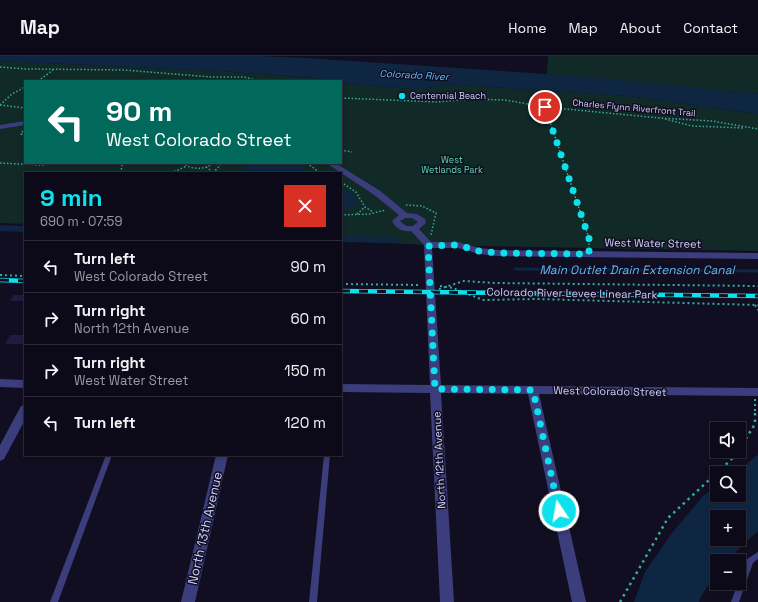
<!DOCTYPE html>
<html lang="en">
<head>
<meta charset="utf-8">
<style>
  body { margin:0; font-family:"Space Grotesk",sans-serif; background:#1a1825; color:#f1f3f6; height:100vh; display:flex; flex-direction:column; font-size:15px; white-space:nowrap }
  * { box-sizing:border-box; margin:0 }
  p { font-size:13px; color:#9a9aa2 }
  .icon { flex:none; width:22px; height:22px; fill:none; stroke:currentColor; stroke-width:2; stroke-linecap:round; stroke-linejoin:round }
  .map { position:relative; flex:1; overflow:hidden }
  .drawer { position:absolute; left:24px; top:116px; width:318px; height:284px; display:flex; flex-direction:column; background:#0c0a18; border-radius:0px; box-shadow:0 2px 6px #0003,0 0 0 1px #2c2b37 }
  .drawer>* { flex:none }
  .banner { position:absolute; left:24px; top:24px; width:318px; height:84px; border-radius:0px; box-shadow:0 2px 6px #0003,0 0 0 1px #2c2b37; background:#00695c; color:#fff; overflow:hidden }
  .tools { position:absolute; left:710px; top:366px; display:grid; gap:8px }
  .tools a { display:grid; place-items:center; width:36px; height:36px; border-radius:0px; background:#0c0a18; box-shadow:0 2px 6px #0003,0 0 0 1px #2c2b37; font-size:20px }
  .pin { position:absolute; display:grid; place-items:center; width:34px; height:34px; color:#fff; margin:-17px; border:2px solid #fff; border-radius:50%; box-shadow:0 1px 4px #0007 }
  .me { position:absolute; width:44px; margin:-22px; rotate:348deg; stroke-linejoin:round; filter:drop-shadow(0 0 3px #0008) }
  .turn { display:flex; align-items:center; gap:14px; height:84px; padding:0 16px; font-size:18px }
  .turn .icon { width:52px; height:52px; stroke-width:2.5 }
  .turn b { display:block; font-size:28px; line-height:34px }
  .round { display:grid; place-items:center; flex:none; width:42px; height:42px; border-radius:0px; background:#1a1825 }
  .headline { display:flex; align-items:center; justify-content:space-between; height:68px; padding:0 16px }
  h1 { font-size:24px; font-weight:600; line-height:30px; color:#0de1eb }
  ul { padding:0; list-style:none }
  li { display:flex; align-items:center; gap:12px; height:52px; padding:0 16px; border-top:1px solid #2c2b37 }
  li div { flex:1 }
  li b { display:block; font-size:15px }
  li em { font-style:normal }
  header { display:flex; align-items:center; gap:24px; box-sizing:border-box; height:56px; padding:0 20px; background:#0c0a18; border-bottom:1px solid #2c2b37 }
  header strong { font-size:19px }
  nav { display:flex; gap:22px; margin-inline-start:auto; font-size:14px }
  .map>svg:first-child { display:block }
</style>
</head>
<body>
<header>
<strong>Map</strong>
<nav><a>Home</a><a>Map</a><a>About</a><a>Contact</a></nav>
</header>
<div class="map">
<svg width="758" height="546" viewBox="0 0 758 546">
  <rect width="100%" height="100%" fill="#100e20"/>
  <g fill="#112927">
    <polygon points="548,0 758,0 758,38 547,18"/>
    <polygon points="0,5 220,15 314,22 329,25 25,25 25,107 341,107 341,27 422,34 443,28 629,40 758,58 758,195 428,189 341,185 341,117 25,117 25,168 0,167"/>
  </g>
  <g fill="#0f2643" fill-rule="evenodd">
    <polygon points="0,0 259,0 306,2 576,20 758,38 758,58 629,40 443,28 422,34 341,27 341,25 329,25 314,22 220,15 0,5"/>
    <polygon points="244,107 300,107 309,117 237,117 245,114"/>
    <path d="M341,133C349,135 356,138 357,148L349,153L341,154Z"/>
    <path d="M758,399V475L726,505H717V517L701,540L699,546H634L645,516L672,477L703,440L717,430V439H739V417H735ZM717,461H739V483H717Z"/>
  </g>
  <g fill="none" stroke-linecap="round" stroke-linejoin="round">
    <polyline stroke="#0f2643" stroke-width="3" points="515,213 758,215"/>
    <g fill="#0f2643" fill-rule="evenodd">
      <polygon points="0,169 25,170 25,176 0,175"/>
      <polygon points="341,180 394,181 399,184 394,187 341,186"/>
    </g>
  </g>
  <g fill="#201b40">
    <polygon points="14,239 25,239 25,245 10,245"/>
    <polygon points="10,279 25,279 25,288 5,288"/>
  </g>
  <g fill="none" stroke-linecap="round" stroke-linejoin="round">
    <g stroke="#34ac9e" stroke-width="1.5" stroke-dasharray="1.5 2" stroke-linecap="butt">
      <polyline points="0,11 27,13 124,14 211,21 244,21 260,25"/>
      <polyline points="38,25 53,14"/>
      <polyline points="341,42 437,46 470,43 505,44 545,51 660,62 712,65 758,73"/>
      <polyline points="0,49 12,38 25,31"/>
      <polyline points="0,49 25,52"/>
      <polyline points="545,51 589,182 589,191"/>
      <polyline points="665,63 692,70 744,72"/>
      <polyline points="23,75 21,78 25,80"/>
      <polyline points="25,83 25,85"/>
      <polyline points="341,94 352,96"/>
      <polyline points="0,107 42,109 56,107"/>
      <path d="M182,107C192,114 204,114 214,107"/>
      <polyline points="307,107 320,117"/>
      <polyline points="206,111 213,116"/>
      <polyline points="121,117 122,107"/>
      <polyline points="171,117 187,110"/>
      <polyline points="213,117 222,107"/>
      <polyline points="341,126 356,136 365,151 373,156"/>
      <polyline points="406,149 422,150 436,157 431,179"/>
      <polyline points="357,158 365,151"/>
      <polyline points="341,159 369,158 386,154"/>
    </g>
    <g stroke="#34ac9e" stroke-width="2" stroke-dasharray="2 3" stroke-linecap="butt">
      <polyline points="0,219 25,220"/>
      <polyline points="341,228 421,229"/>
      <polyline points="440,230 453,232 483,244 537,243 758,249"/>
      <polyline points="439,233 464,225 495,227 758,230"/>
      <polyline points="755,249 758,254"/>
      <polyline points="755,343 755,358"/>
    </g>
    <g stroke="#34ac9e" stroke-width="2.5" stroke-dasharray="2.5 4" stroke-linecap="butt">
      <polyline points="739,394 755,368 755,357"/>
      <polyline points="620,546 668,462 735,400 738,395"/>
    </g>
    <g fill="#3c3d7c" fill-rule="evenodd">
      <polygon points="106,399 112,399 58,546 50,546"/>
      <polygon points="324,399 330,399 317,546 309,546"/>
      <polygon points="758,496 758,503 753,507 739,546 731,546 738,527 739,527 739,524 747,503"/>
    </g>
    <g fill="#3c3d7c" fill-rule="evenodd">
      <polygon points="25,65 25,69 0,73 0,69"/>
      <path d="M326,107H335L379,134L407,157L417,158L425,163L426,167L419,173L431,186H458L480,192L497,194L758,197V203L497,200L479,198L458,192H432L441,329L758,332V340L539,338L586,546H572L528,338L441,337L454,546H440L430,337L341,336V328L430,329L424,189L411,175C403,176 396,173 392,165L399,159L373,138ZM406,162H412L418,166L413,170H406L400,165Z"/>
      <polygon points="0,323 25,324 25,332 0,331"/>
      <polygon points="25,349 25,364 4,403 0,405 0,389 21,350"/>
      <polygon points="216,399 228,399 195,546 181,546"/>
    </g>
    <defs>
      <g id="rail">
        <polyline points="0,224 25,225"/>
        <polyline points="341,235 758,240"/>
      </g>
    </defs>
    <use href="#rail" stroke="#0de1eb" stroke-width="4.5"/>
    <use href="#rail" stroke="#100e20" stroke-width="3" stroke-dasharray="9" stroke-linecap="butt"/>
  </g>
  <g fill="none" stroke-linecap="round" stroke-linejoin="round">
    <polyline stroke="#0de1eb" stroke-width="7" stroke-dasharray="0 12.6" points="545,51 589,182 589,198 497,197 479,195 458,189 428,190 435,333 533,334 559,455"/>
  </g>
  <circle fill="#0de1eb" stroke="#100e20" stroke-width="1.5" cx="402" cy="40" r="4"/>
  <g text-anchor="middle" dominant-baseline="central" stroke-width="3" stroke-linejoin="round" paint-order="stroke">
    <g font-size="9" fill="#d2cffc" stroke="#100e20" text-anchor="start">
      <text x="410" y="40">Centennial Beach</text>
    </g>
    <g font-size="9" fill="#d2cffc" stroke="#100e20">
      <text transform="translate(634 52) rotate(5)">Charles Flynn Riverfront Trail</text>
    </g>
    <g font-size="9" fill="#60d8b3" stroke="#100e20">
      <text x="452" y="104">West<tspan x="452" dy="10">Wetlands Park</tspan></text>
    </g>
    <g font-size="10" font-style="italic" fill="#63bbf7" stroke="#100e20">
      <text transform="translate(414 19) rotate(3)">Colorado River</text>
    </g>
    <g font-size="11" fill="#d2cffc" stroke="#100e20">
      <text transform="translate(653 187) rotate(1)">West Water Street</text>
      <text transform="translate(572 237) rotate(1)">Colorado River Levee Linear Park</text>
      <text transform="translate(610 335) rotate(1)">West Colorado Street</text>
      <text transform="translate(439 404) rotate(-93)">North 12th Avenue</text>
    </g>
    <g font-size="12" font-style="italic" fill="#63bbf7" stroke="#100e20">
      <text x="637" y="214">Main Outlet Drain Extension Canal</text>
    </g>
    <g font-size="13" fill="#d2cffc" stroke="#100e20">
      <text transform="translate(205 472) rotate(-77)">North 13th Avenue</text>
    </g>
  </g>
</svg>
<div class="tools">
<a><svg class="icon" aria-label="sound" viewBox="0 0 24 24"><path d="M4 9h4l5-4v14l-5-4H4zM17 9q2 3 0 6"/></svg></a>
<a><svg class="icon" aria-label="search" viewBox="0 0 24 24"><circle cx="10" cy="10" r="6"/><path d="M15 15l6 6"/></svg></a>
<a>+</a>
<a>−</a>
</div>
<div class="pin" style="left:545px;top:51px;background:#d93025"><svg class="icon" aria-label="arrive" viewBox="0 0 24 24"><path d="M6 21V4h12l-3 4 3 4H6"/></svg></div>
<svg class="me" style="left:559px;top:455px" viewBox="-20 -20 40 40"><circle r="17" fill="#0de1eb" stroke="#fff" stroke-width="3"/><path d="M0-11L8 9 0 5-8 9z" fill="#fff"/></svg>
<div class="banner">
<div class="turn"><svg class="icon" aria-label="left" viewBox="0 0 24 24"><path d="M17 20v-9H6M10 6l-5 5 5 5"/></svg><div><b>90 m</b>West Colorado Street</div></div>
</div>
<section class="drawer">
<div class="headline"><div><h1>9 min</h1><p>690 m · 07:59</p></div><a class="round" style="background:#d93025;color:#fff"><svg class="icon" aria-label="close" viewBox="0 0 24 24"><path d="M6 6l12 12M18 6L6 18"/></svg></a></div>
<ul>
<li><svg class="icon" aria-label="left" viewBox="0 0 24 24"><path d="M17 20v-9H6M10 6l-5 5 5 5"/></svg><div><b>Turn left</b><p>West Colorado Street</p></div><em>90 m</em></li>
<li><svg class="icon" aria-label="right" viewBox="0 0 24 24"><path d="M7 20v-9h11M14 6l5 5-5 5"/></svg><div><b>Turn right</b><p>North 12th Avenue</p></div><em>60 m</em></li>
<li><svg class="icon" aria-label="right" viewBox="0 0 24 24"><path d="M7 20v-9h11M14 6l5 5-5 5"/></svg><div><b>Turn right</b><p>West Water Street</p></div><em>150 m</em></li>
<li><svg class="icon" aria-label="left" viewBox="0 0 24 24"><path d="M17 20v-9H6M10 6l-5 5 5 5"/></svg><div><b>Turn left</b></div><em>120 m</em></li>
</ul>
</section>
</div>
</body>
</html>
